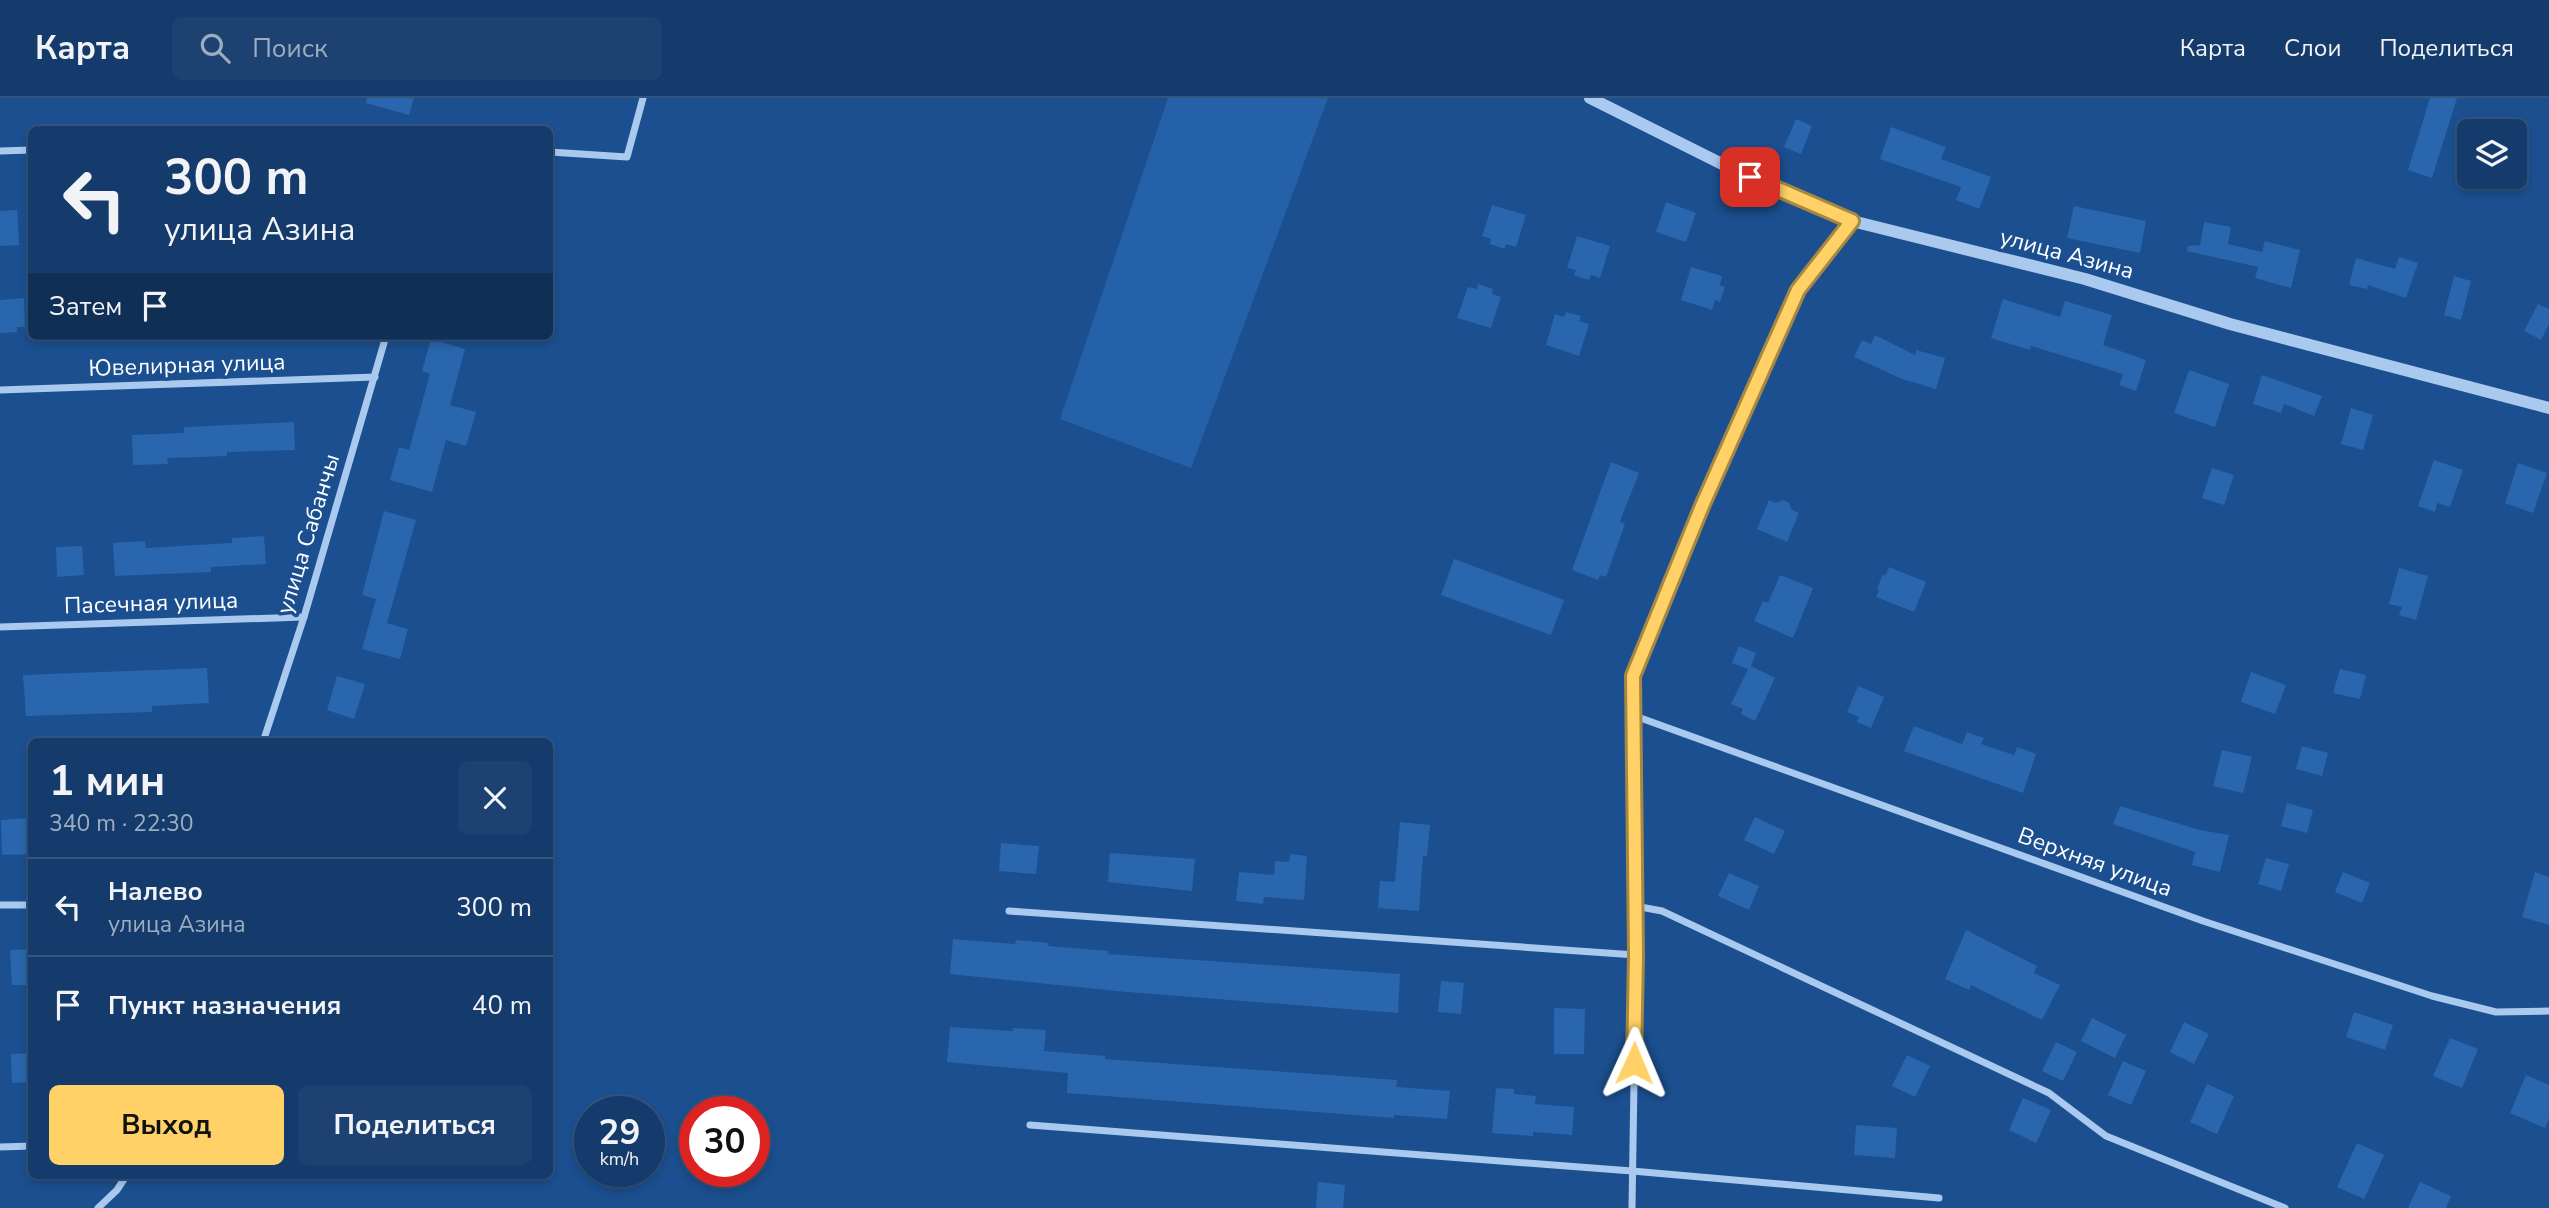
<!DOCTYPE html>
<html lang="ru">
<head>
<meta charset="utf-8">
<style>
  body { margin:0; font-family:"Nunito Sans",sans-serif; background:#1d4271; color:#f1f3f6; height:100vh; display:flex; flex-direction:column; font-size:26px; white-space:nowrap }
  * { box-sizing:border-box; margin:0 }
  p { font-size:23px; color:#9dadc1 }
  .icon { flex:none; width:38px; height:38px; fill:none; stroke:currentColor; stroke-width:2; stroke-linecap:round; stroke-linejoin:round }
  .map { position:relative; flex:1; overflow:hidden }
  .side { position:absolute; left:28px; top:640px; width:525px; height:441px; display:flex; flex-direction:column; background:#143b6b; border-radius:10px; box-shadow:0 4px 10px #0003,0 0 0 2px #33557e }
  .side>* { flex:none }
  .banner { position:absolute; left:28px; top:28px; width:525px; height:214px; border-radius:10px; box-shadow:0 4px 10px #0003,0 0 0 2px #33557e; background:#143b6b; color:#f1f3f6; overflow:hidden }
  .tools { position:absolute; left:2457px; top:21px; display:grid; gap:14px }
  .tools a { display:grid; place-items:center; width:70px; height:70px; border-radius:10px; background:#143b6b; box-shadow:0 4px 10px #0003,0 0 0 2px #33557e; font-size:35px }
  .speed { position:absolute; left:574px; top:998px; display:flex; gap:14px; font-size:35px; font-weight:700; text-align:center }
  .speed>* { display:grid; place-content:center; width:91px; height:91px; border-radius:50%; background:#143b6b; box-shadow:0 4px 10px #0003,0 0 0 2px #33557e; line-height:1 }
  .speed small { font-size:18px; font-weight:400 }
  .speed .limit { border:10px solid #d22; background:#fff; color:#111 }
  .pin { position:absolute; display:grid; place-items:center; width:60px; height:60px; color:#fff; margin:-30px; border-radius:14px; box-shadow:0 4px 10px #0006 }
  .me { position:absolute; width:77px; margin:-38px; rotate:1deg; stroke-linejoin:round; filter:drop-shadow(0 0 5px #0008) }
  .turn { display:flex; align-items:center; gap:24px; height:147px; padding:0 21px; font-size:32px }
  .turn .icon { width:91px; height:91px; stroke-width:2.5 }
  .turn b { display:block; font-size:49px; line-height:60px }
  .then { display:flex; align-items:center; height:66px; padding:0 21px; background:#0003; gap:14px; font-size:26px }
  .round { display:grid; place-items:center; flex:none; width:74px; height:74px; border-radius:10px; background:#1d4271 }
  .overview { display:flex; align-items:center; justify-content:space-between; height:119px; padding:0 21px }
  h1 { font-size:42px; font-weight:700; line-height:52px }
  .primary-button { display:flex; gap:14px; margin-top:auto; padding:14px 21px }
  .primary-button a { flex:1; height:80px; border-radius:10px; background:#ffd166; color:#111; font-size:28px; font-weight:700; line-height:80px; text-align:center }
  .primary-button a+a { background:#1d4271; color:#f1f3f6 }
  ul { padding:0; list-style:none }
  li { display:flex; align-items:center; gap:21px; height:98px; padding:0 21px; border-top:2px solid #33557e }
  li div { flex:1 }
  li b { display:block; font-size:26px }
  li em { font-style:normal }
  header { display:flex; align-items:center; gap:42px; box-sizing:border-box; height:98px; padding:0 35px; background:#143b6b; border-bottom:2px solid #33557e }
  header strong { font-size:33px }
  nav { display:flex; gap:38px; margin-inline-start:auto; font-size:24px }
  .search { width:490px; height:63px; background:#1d4271; display:flex; align-items:center; gap:18px; box-sizing:border-box; padding:0 24px; border-radius:10px; color:#9dadc1; font-size:26px }
  .map>svg:first-child { display:block }
</style>
</head>
<body>
<header>
<strong>Карта</strong>
<div class="search"><svg class="icon" aria-label="search" viewBox="0 0 24 24"><circle cx="10" cy="10" r="6"/><path d="M15 15l6 6"/></svg>Поиск</div>
<nav><a>Карта</a><a>Слои</a><a>Поделиться</a></nav>
</header>
<div class="map">
<svg width="2549" height="1110" viewBox="0 0 2549 1110">
  <rect width="100%" height="100%" fill="#1b4f8f"/>
  <polygon fill="#2461a8" points="1168,0 1328,0 1191,370 1060,321"/>
  <g fill="#2a66ad">
    <polygon points="367,0 414,0 409,17 366,5"/>
    <polygon points="2430,0 2457,0 2432,80 2408,72"/>
    <polygon points="1796,21 1812,28 1801,56 1784,49"/>
    <polygon points="1891,29 1946,49 1941,61 1991,79 1979,111 1956,102 1961,89 1880,61"/>
    <polygon points="1666,104 1696,115 1686,144 1656,134"/>
    <polygon points="1492,107 1526,117 1516,149 1506,146 1505,151 1490,146 1491,141 1482,138"/>
    <polygon points="2074,108 2146,123 2140,155 2067,140"/>
    <polygon points="17,112 19,147 0,148 0,113"/>
    <polygon points="2204,124 2231,129 2228,146 2262,154 2265,143 2300,152 2291,190 2255,180 2258,169 2187,153 2188,148 2200,147"/>
    <polygon points="1577,138 1610,148 1600,180 1591,177 1589,182 1582,180 1574,177 1576,172 1567,170"/>
    <polygon points="2399,159 2418,165 2406,200 2368,187 2367,191 2349,187 2356,160 2395,171"/>
    <polygon points="1691,169 1722,178 1720,187 1725,189 1720,204 1715,202 1712,212 1681,202"/>
    <polygon points="2454,178 2471,183 2461,222 2444,217"/>
    <polygon points="1478,186 1493,191 1492,196 1501,199 1491,230 1457,220 1468,189 1477,191"/>
    <polygon points="24,200 25,229 17,229 17,234 0,235 0,202"/>
    <polygon points="2003,201 2060,219 2065,203 2112,217 2103,247 2146,262 2136,293 2119,287 2123,276 2031,248 2030,252 1991,240"/>
    <polygon points="2538,206 2549,211 2549,226 2541,242 2524,233"/>
    <polygon points="1566,214 1581,218 1579,223 1589,226 1579,258 1546,247 1555,216 1564,219"/>
    <polygon points="1875,237 1915,257 1916,252 1945,260 1936,291 1902,281 1854,259 1862,242 1871,246"/>
    <polygon points="431,241 465,251 450,307 476,314 466,348 446,342 432,394 390,382 399,349 409,352 430,276 422,273"/>
    <polygon points="2189,272 2229,286 2215,329 2174,315"/>
    <polygon points="2262,277 2322,298 2314,318 2284,306 2281,315 2253,306"/>
    <polygon points="2351,310 2373,317 2363,352 2341,346"/>
    <polygon points="294,324 295,352 227,354 227,358 167,360 168,366 133,367 132,337 184,335 184,329"/>
    <polygon points="2434,362 2463,372 2450,409 2437,405 2435,414 2418,408"/>
    <polygon points="1611,364 1639,375 1622,418 1620,424 1625,426 1606,479 1600,477 1598,482 1572,472"/>
    <polygon points="2518,365 2547,375 2533,415 2505,405"/>
    <polygon points="2212,370 2234,377 2224,407 2202,400"/>
    <polygon points="1769,402 1775,405 1783,402 1789,405 1792,412 1799,415 1787,444 1757,431"/>
    <polygon points="384,413 416,422 387,525 408,531 400,561 362,551 376,501 362,497"/>
    <polygon points="264,438 266,466 211,469 211,474 115,478 113,445 145,443 146,450 232,445 232,440"/>
    <polygon points="82,448 84,477 57,479 56,449"/>
    <polygon points="1454,461 1564,502 1551,537 1441,497"/>
    <polygon points="1889,469 1926,484 1914,514 1876,499 1879,492 1877,491 1883,476 1885,478"/>
    <polygon points="2399,470 2428,478 2416,522 2399,517 2402,509 2389,506"/>
    <polygon points="1780,477 1813,490 1793,540 1754,523 1763,503 1768,505"/>
    <polygon points="1739,548 1756,555 1751,568 1775,580 1755,623 1741,616 1743,611 1731,606 1748,571 1732,565"/>
    <polygon points="207,570 209,605 152,608 152,614 26,618 23,577"/>
    <polygon points="2340,571 2366,577 2360,601 2333,595"/>
    <polygon points="2251,574 2286,587 2275,616 2241,604"/>
    <polygon points="337,578 365,586 354,621 327,612"/>
    <polygon points="1858,588 1884,599 1871,630 1857,624 1859,619 1847,614"/>
    <polygon points="1914,628 1962,646 1967,634 1984,640 1981,646 2014,657 2017,649 2036,656 2023,695 1904,653"/>
    <polygon points="2302,648 2328,655 2322,678 2296,671"/>
    <polygon points="2222,652 2252,659 2243,695 2213,688"/>
    <polygon points="2287,705 2313,712 2307,735 2281,728"/>
    <polygon points="2120,708 2200,732 2229,737 2220,774 2192,767 2195,754 2113,726"/>
    <polygon points="1755,719 1785,733 1774,756 1744,742"/>
    <polygon points="30,720 32,756 2,757 1,722"/>
    <polygon points="1400,724 1430,727 1427,758 1423,758 1419,813 1378,810 1380,783 1395,784"/>
    <polygon points="1001,745 1039,748 1036,776 999,773"/>
    <polygon points="1110,755 1195,761 1192,793 1108,784"/>
    <polygon points="1290,756 1307,758 1304,802 1264,799 1263,806 1236,803 1239,774 1274,777 1275,763 1289,764"/>
    <polygon points="2266,760 2289,766 2281,793 2258,786"/>
    <polygon points="2343,774 2370,785 2362,805 2335,794"/>
    <polygon points="2535,774 2549,779 2549,827 2522,819"/>
    <polygon points="1729,775 1759,788 1749,812 1718,798"/>
    <polygon points="1966,832 2037,868 2034,875 2060,887 2042,922 1971,887 1969,892 1945,881"/>
    <polygon points="953,841 1015,846 1016,842 1049,845 1048,848 1109,853 1108,856 1400,876 1398,915 1127,894 950,876"/>
    <polygon points="32,851 32,887 12,887 10,852"/>
    <polygon points="1441,883 1464,885 1461,916 1438,914"/>
    <polygon points="1554,910 1585,911 1584,956 1554,956"/>
    <polygon points="2354,914 2393,927 2385,952 2346,939"/>
    <polygon points="2092,920 2126,937 2115,960 2081,943"/>
    <polygon points="2184,924 2209,936 2194,966 2170,954"/>
    <polygon points="950,929 1013,933 1013,930 1046,932 1044,953 1105,958 1105,961 1397,982 1396,989 1450,993 1447,1021 1394,1017 1394,1020 1067,995 1068,975 947,964"/>
    <polygon points="2450,940 2478,951 2462,990 2433,978"/>
    <polygon points="2056,944 2077,954 2063,983 2042,973"/>
    <polygon points="32,955 32,984 12,985 11,956"/>
    <polygon points="1907,957 1930,968 1915,999 1892,988"/>
    <polygon points="2123,963 2146,973 2131,1007 2108,997"/>
    <polygon points="2526,977 2549,987 2549,1020 2545,1030 2510,1015"/>
    <polygon points="2207,986 2234,998 2217,1036 2190,1024"/>
    <polygon points="1496,990 1514,991 1514,996 1536,998 1535,1006 1574,1009 1572,1037 1533,1034 1533,1038 1492,1035"/>
    <polygon points="2023,1000 2051,1012 2036,1045 2009,1032"/>
    <polygon points="1856,1027 1897,1030 1895,1060 1854,1057"/>
    <polygon points="2357,1045 2384,1057 2364,1101 2337,1089"/>
    <polygon points="1318,1084 1345,1087 1343,1110 1316,1110"/>
    <polygon points="2420,1084 2451,1098 2446,1110 2408,1110"/>
  </g>
  <g fill="none" stroke-linecap="round" stroke-linejoin="round">
    <g stroke="#a9c9ee" stroke-width="7">
      <polyline points="389,32 403,32"/>
      <polyline points="0,53 32,52"/>
      <polyline points="550,54 627,59 643,0"/>
      <polyline points="0,292 375,279"/>
      <polyline points="0,529 304,519"/>
      <polyline points="1635,618 2203,823 2432,898 2496,914 2549,913"/>
      <polyline points="263,644 304,519 386,238"/>
      <polyline points="0,807 32,807"/>
      <polyline points="1635,808 1662,813 2049,995 2106,1038 2285,1110"/>
      <polyline points="1009,813 1636,857"/>
      <polyline points="1030,1027 1632,1073 1939,1100"/>
      <polyline points="0,1049 32,1048"/>
      <polyline points="98,1110 117,1092 126,1078"/>
      <polyline points="1632,1110 1636,857 1633,578 1702,408 1798,193 1852,123"/>
    </g>
    <polyline stroke="#a9c9ee" stroke-width="12" points="1590,0 1724,67 1852,123 2085,181 2230,226 2549,310"/>
  </g>
  <g fill="none" stroke-linecap="round" stroke-linejoin="round">
    <defs>
      <polyline id="route" points="1634,965 1636,857 1633,578 1702,408 1798,192 1852,123 1750,79"/>
    </defs>
    <use href="#route" stroke="#a68842" stroke-width="18"/>
    <use href="#route" stroke="#ffd166" stroke-width="12"/>
  </g>
  <g text-anchor="middle" dominant-baseline="central" stroke-width="7" stroke-linejoin="round" paint-order="stroke">
    <g font-size="23" fill="#fff" stroke="#1b4f8f">
      <text transform="translate(2067 156) rotate(15)">улица Азина</text>
      <text transform="translate(187 267) rotate(-2)">Ювелирная улица</text>
      <text transform="translate(308 436) rotate(-73)">улица Сабанчы</text>
      <text transform="translate(151 505) rotate(-2)">Пасечная улица</text>
      <text transform="translate(2095 764) rotate(20)">Верхняя улица</text>
    </g>
  </g>
</svg>
<div class="tools">
<a><svg class="icon" aria-label="layers" viewBox="0 0 24 24"><path d="M12 4l9 5-9 5-9-5zM3 14l9 5 9-5"/></svg></a>
</div>
<div class="speed"><div>29<small>km/h</small></div><div class="limit">30</div></div>
<div class="pin" style="left:1750px;top:79px;background:#d93025"><svg class="icon" aria-label="arrive" viewBox="0 0 24 24"><path d="M6 21V4h12l-3 4 3 4H6"/></svg></div>
<svg class="me" style="left:1634px;top:965px" viewBox="-20 -20 40 40"><path d="M0-17L14 15 0 8-14 15z" fill="#ffd166" stroke="#fff" stroke-width="4"/></svg>
<div class="banner">
<div class="turn"><svg class="icon" aria-label="left" viewBox="0 0 24 24"><path d="M17 20v-9H6M10 6l-5 5 5 5"/></svg><div><b>300 m</b>улица Азина</div></div>
<div class="then">Затем<svg class="icon" aria-label="arrive" viewBox="0 0 24 24"><path d="M6 21V4h12l-3 4 3 4H6"/></svg></div>
</div>
<section class="side">
<div class="overview"><div><h1>1 мин</h1><p>340 m · 22:30</p></div><a class="round"><svg class="icon" aria-label="close" viewBox="0 0 24 24"><path d="M6 6l12 12M18 6L6 18"/></svg></a></div>
<ul>
<li><svg class="icon" aria-label="left" viewBox="0 0 24 24"><path d="M17 20v-9H6M10 6l-5 5 5 5"/></svg><div><b>Налево</b><p>улица Азина</p></div><em>300 m</em></li>
<li><svg class="icon" aria-label="arrive" viewBox="0 0 24 24"><path d="M6 21V4h12l-3 4 3 4H6"/></svg><div><b>Пункт назначения</b></div><em>40 m</em></li>
</ul>
<div class="primary-button"><a>Выход</a><a>Поделиться</a></div>
</section>
</div>
</body>
</html>
